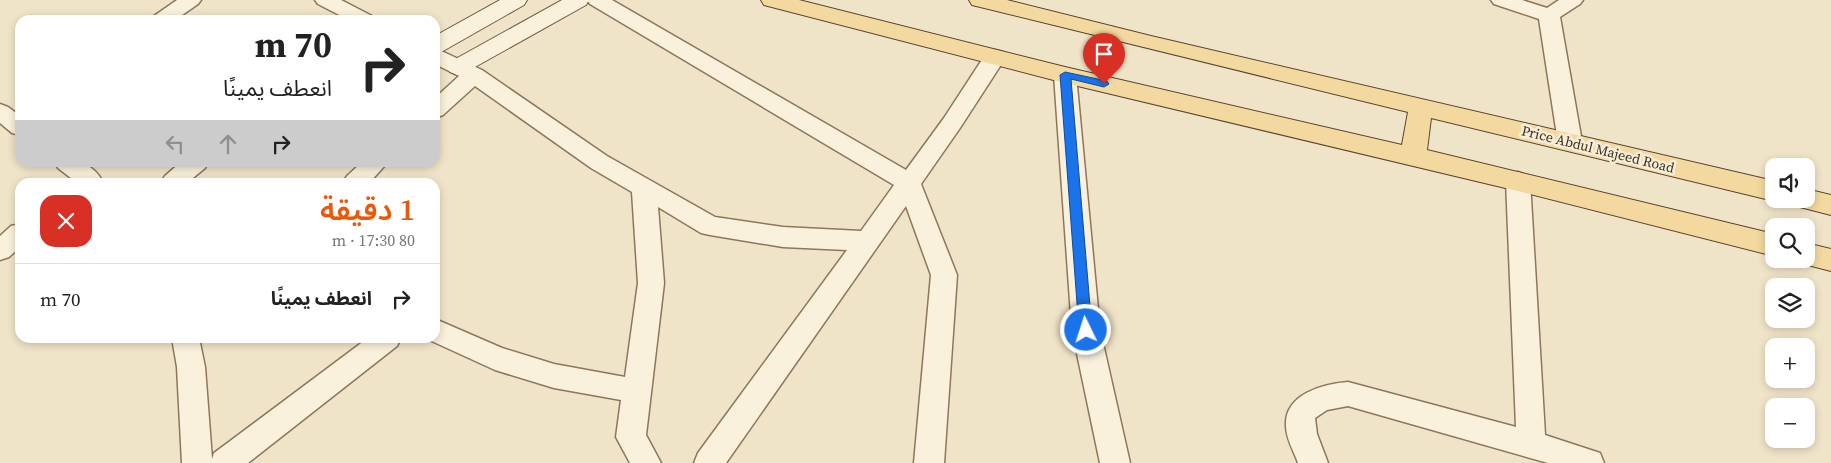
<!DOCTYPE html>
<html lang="ar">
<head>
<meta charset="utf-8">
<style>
  body { margin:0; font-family:"Source Serif 4","Noto Sans Arabic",serif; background:#f2f2f2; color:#222; direction:rtl; height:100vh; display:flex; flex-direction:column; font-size:19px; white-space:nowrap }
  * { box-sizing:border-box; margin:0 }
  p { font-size:16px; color:#767676 }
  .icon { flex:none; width:28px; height:28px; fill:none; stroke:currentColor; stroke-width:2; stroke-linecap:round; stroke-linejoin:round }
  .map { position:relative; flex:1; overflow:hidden; direction:ltr }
  .details { position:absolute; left:15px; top:178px; width:425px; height:165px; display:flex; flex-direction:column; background:#fff; border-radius:15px; box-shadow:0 2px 8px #0003; direction:rtl }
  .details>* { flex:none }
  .hud { position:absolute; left:15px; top:15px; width:425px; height:152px; border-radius:15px; box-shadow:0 2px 8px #0003; direction:rtl; background:#fff; color:#222; overflow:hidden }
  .controls { position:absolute; left:1765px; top:158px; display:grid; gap:10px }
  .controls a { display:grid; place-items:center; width:50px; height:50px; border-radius:10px; background:#fff; box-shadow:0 2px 8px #0003; font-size:25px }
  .pin { position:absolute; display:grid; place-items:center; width:42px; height:42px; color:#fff; margin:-51px -21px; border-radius:50% 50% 50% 0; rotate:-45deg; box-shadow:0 0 5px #0007 }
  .pin .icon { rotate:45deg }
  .me { position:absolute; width:55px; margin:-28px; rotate:356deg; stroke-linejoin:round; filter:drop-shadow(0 0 4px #0008) }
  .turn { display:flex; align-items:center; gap:18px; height:105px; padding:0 25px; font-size:22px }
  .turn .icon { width:65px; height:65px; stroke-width:2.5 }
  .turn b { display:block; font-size:35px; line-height:42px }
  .lanes { display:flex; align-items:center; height:48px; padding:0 25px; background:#0003; justify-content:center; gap:25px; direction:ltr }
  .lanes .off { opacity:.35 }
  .round { display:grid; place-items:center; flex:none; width:52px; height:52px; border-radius:15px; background:#f2f2f2 }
  .summary { display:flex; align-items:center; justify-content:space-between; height:85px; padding:0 25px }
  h1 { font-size:30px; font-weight:600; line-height:38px; color:#ea580c }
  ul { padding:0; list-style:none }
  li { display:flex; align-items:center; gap:15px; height:70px; padding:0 25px; border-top:1px solid #e0e0e0 }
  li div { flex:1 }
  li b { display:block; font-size:19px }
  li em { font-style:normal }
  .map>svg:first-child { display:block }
</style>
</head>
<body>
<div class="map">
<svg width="1831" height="463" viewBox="0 0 1831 463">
  <rect width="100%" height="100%" fill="#f0e4c8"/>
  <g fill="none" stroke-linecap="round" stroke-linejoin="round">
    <defs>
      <g id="street">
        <polygon points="177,0 201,0 198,4 175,20 151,20 154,16"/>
        <polygon points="315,0 341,0 372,16 375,20 349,20 318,4"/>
        <polygon points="587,0 612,0 906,170 944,118 987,52 995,50 1003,52 1006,57 960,128 921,184 957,275 944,463 914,463 931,275 906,206 726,463 694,463 698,453 847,250 783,247 710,235 701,233 658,207 664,283 646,435 661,463 630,463 616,437 621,400 554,388 495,370 425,338 435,338 435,319 502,348 554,364 625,377 638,283 632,192 591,168 475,86 443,115 435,118 435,98 459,76 435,64 435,48 482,70 607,156 715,217 783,227 861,231 894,185 590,4"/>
        <polygon points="1491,0 1522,0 1547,8 1559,0 1583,0 1580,4 1560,17 1582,142 1578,148 1570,150 1562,148 1558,142 1539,19 1494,4"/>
        <polygon points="1065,68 1073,70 1076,75 1100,330 1130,463 1100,463 1072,330 1054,75 1057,70"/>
        <polygon points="0,104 8,107 20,116 20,135 12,133 0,123"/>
        <path d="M55,162C76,162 91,160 103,182H76L58,168Z"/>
        <polygon points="181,162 208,162 205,168 188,182 161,182 165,176"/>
        <polygon points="362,162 388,162 370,182 343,182 347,176"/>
        <path d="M1518,172L1526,175L1530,181L1545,435L1600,453L1604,463H1548L1348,406L1327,410L1315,418L1317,434L1328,463H1298C1294,451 1286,439 1286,426C1284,394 1323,384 1348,382L1516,427L1506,181L1510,175Z"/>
        <polygon points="20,224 20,247 9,257 0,260 0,236 11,226"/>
        <polygon points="172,338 199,338 205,367 212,459 214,453 368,338 401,338 397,346 248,463 182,463 177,367"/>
      </g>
      <g id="secondary">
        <polygon points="500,0 527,0 524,5 443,51 435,53 435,36"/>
        <polygon points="562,0 589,0 586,5 466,72 458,75 450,72 446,67 450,62"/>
      </g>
      <g id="primary">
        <polygon points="761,0 799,0 1065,67 1402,145 1408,112 972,5 969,0 1007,0 1151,36 1774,181 1774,199 1780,199 1774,201 1431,118 1427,150 1774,234 1774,256 1518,191 1065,83 764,5"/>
        <polygon points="1806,189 1831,195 1831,215 1796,206 1792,199 1806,199"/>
        <polygon points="1806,243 1831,249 1831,271 1796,262 1795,259 1806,259"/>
      </g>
    </defs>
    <use href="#street" stroke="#8d765c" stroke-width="3"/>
    <use href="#secondary" stroke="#6f573f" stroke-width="2"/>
    <use href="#primary" stroke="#5b4430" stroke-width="2"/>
    <use href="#street" fill="#faf1dc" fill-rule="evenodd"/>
    <use href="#secondary" fill="#faf1dc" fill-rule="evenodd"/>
    <use href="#primary" fill="#f3d9a0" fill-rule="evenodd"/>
  </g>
  <polygon fill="#1a73e8" stroke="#114b97" points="1065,72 1107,81 1109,84 1104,87 1071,79 1092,330 1090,334 1081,334 1079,330 1060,75"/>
  <g text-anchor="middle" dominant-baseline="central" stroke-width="5" stroke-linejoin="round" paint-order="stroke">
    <g font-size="14" fill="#3d2e20" stroke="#f7eed8">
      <text transform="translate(1598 149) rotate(14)">Price Abdul Majeed Road</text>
    </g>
  </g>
</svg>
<div class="controls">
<a><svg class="icon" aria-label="sound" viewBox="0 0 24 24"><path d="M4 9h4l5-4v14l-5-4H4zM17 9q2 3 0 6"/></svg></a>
<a><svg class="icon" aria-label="search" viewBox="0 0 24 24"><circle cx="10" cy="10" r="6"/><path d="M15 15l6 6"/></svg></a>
<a><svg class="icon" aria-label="layers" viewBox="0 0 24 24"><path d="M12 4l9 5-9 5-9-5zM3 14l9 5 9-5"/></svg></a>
<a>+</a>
<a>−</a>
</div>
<div class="pin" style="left:1104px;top:84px;background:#d93025"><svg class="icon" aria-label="arrive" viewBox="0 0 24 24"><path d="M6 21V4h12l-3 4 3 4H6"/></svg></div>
<svg class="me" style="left:1086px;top:330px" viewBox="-20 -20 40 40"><circle r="17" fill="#1a73e8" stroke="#fff" stroke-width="3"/><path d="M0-11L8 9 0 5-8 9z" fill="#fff"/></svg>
<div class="hud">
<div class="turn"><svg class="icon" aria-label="right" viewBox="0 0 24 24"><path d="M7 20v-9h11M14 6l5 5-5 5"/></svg><div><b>70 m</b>انعطف يمينًا</div></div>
<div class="lanes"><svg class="icon off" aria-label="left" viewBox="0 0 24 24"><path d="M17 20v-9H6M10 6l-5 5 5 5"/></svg><svg class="icon off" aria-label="ahead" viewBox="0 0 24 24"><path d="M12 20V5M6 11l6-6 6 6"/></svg><svg class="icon" aria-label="right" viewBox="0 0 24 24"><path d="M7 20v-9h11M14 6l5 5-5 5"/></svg></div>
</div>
<section class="details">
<div class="summary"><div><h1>1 دقيقة</h1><p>80 m · 17:30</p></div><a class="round" style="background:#d93025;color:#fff"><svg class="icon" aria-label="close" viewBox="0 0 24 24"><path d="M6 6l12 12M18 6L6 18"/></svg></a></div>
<ul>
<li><svg class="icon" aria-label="right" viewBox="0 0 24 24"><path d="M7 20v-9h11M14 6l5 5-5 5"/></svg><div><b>انعطف يمينًا</b></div><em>70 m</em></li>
</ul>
</section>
</div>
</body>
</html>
